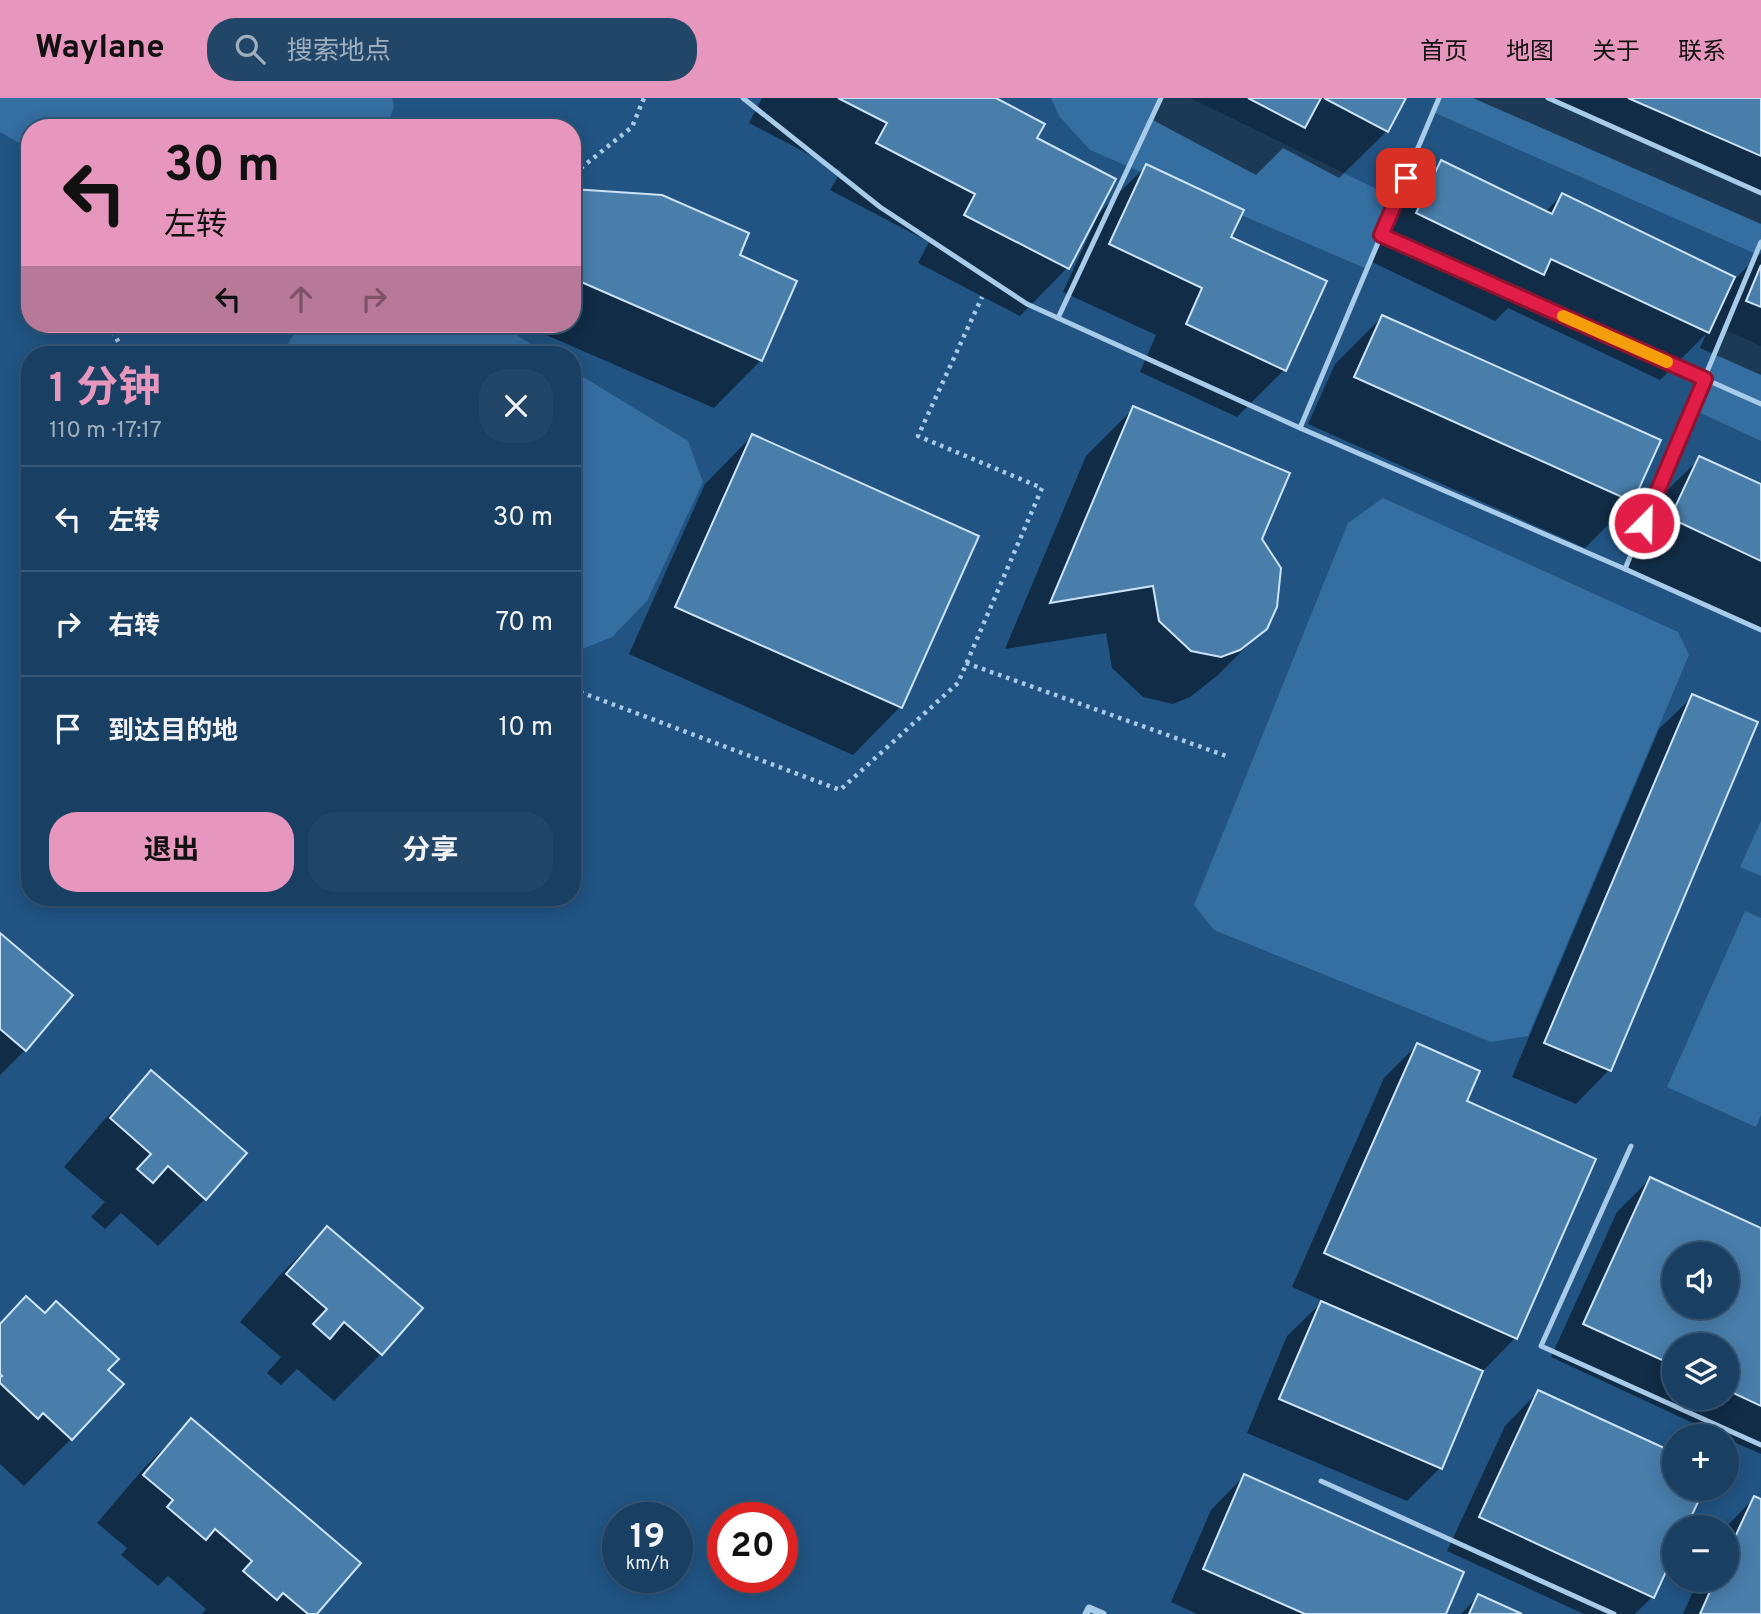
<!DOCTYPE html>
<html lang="zh">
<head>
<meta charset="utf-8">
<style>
  body { margin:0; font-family:Overpass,"Noto Sans SC",sans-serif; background:#224668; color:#f1f3f6; height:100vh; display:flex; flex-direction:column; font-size:26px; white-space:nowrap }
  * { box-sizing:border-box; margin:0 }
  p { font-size:23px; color:#9fafbe }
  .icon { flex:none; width:38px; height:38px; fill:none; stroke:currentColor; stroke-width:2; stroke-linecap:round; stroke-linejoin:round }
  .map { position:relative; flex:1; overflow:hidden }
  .sheet { position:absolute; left:21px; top:248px; width:560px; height:560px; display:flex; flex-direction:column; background:#193f62; border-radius:28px; box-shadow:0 4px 18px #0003,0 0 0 2px #375877 }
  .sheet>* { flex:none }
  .guide { position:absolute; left:21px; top:21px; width:560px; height:214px; border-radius:28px; box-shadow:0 4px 18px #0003,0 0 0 2px #375877; background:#e797bd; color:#111; overflow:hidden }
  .fabs { position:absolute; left:1662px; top:1144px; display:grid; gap:14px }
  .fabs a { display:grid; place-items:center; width:77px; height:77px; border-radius:50%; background:#193f62; box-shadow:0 4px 18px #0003,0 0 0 2px #375877; font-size:35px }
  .speed { position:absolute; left:602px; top:1404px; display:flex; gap:14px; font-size:35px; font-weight:700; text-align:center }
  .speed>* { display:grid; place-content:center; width:91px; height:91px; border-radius:50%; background:#193f62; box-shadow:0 4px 18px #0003,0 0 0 2px #375877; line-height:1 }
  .speed small { font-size:18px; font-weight:400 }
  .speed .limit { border:10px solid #d22; background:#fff; color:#111 }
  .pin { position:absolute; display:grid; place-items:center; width:60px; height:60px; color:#fff; margin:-30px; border-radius:14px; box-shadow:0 4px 10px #0006 }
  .me { position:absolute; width:77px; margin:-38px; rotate:23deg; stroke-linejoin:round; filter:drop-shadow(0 0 5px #0008) }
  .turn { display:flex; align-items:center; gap:24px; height:147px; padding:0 28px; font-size:32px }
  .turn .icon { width:91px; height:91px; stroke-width:2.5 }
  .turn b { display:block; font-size:49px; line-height:60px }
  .lanes { display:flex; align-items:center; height:66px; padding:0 28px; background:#0003; justify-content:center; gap:35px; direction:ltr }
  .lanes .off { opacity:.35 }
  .round { display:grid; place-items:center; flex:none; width:74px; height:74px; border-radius:28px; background:#224668 }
  .headline { display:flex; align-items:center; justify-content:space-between; height:119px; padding:0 28px }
  h1 { font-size:42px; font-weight:700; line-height:52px; color:#e797bd }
  .cta { display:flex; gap:14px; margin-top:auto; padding:14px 28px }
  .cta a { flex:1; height:80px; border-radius:28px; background:#e797bd; color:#111; font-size:28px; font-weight:700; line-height:80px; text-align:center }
  .cta a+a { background:#224668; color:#f1f3f6 }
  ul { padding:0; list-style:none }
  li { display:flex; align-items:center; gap:21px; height:105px; padding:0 28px; border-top:2px solid #375877 }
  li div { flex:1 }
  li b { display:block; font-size:26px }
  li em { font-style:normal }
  header { display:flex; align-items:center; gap:42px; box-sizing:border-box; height:98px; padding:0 35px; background:#e797bd; color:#111 }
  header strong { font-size:33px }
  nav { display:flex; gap:38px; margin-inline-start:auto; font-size:24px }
  .search { width:490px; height:63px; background:#224668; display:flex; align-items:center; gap:18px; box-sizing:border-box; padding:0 24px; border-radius:28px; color:#9fafbe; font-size:26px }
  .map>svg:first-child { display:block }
</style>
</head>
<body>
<header>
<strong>Waylane</strong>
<div class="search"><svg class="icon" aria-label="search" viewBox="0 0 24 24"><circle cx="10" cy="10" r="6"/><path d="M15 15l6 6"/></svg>搜索地点</div>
<nav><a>首页</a><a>地图</a><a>关于</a><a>联系</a></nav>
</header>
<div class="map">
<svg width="1761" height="1516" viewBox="0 0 1761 1516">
  <rect width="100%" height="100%" fill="#215483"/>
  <g fill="#356ea1">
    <polygon points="0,0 392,0 394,8 387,30 30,30 30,51 0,34"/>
    <polygon points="1051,0 1190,0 1397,101 1367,171 1090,52 1059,18"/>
    <polygon points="1439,0 1548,0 1761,95 1761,144 1756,156 1433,14"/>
    <polygon points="300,226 498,226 549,257 281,257"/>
    <polygon points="1725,232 1761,248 1761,343 1692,311"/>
    <polygon points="572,272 688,343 703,384 647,503 612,539 575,554 572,553"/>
    <polygon points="1383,400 1678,534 1689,557 1528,938 1491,944 1214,832 1194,807 1348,425"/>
    <polygon points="1761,723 1761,778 1740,769"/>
    <polygon points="1745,813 1761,820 1761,1017 1756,1029 1667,989"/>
  </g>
  <g fill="#0007" fill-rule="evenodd">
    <polygon points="762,0 992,0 1035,41 1095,119 1146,68 1229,140 1284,272 1237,319 1140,274 1156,237 1063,194 1095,124 1092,123 1067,170 1020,218 918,165 929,144 830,92 841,73 749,25"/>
    <polygon points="1160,0 1404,0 1387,33 1339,80 1283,50 1256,77 1149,20"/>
    <polygon points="1473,0 1761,0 1761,126"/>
    <polygon points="1442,65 1545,114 1562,97 1735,181 1761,155 1761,277 1700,250 1706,236 1660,282 1508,210 1495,223 1370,163 1394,112"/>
    <polygon points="572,92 737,158 761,262 714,310 521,226 572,226"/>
    <polygon points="1382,219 1632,403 1585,450 1308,326 1335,266"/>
    <polygon points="1134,310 1260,441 1265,530 1217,578 1190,599 1173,606 1143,599 1112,570 1106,535 1005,551 1086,358"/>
    <polygon points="752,338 976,439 900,609 853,657 629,556 705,386"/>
    <polygon points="1700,360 1761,388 1761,532 1624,468 1652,407"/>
    <polygon points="1693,598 1609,972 1576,1006 1512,979 1659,631"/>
    <polygon points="0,837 25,952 0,977"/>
    <polygon points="1417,947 1515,1240 1482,1274 1440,1370 1407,1403 1247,1335 1287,1238 1323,1203 1292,1189 1384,980"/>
    <polygon points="151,975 205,1101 158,1148 121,1115 105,1131 91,1119 105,1104 64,1069 104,1022"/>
    <path d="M1650,1081L1761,1132V1356L1727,1341V1339H1723L1551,1259L1617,1114ZM1675,1157H1727V1209H1675ZM1675,1248H1727V1300H1675Z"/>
    <polygon points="327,1130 381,1256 334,1303 297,1271 281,1287 267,1275 281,1259 240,1224 280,1177"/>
    <polygon points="45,1217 106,1272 71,1341 24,1388 0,1366 0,1226"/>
    <polygon points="1538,1294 1675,1430 1652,1499 1635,1516 1584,1516 1447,1453 1505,1328"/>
    <polygon points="191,1323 315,1516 202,1516 206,1511 168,1478 158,1488 121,1457 127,1450 97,1425 144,1370"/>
    <polygon points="1244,1378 1444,1516 1197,1516 1171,1504 1211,1412"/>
    <polygon points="1754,1400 1761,1403 1760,1516 1683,1516 1698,1482 1727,1482 1727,1430 1725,1430"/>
    <polygon points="1478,1498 1518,1516 1461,1516"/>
  </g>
  <g fill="#497eab" stroke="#cce3f7" stroke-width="2" fill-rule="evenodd">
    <polygon points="838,0 996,0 1045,26 1037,40 1116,81 1069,171 964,117 975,96 876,45 887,25"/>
    <polygon points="1248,0 1321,0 1305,30"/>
    <polygon points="1324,0 1406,0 1388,34"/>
    <polygon points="1628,0 1761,0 1761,58"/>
    <polygon points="1441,62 1552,116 1562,95 1735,179 1709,235 1551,161 1544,177 1416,115"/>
    <polygon points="1146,66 1244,112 1231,139 1327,183 1286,273 1186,226 1202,190 1109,146"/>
    <polygon points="572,91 662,97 749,135 740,157 797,183 762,263 572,180"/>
    <polygon points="1761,167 1761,209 1746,203"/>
    <polygon points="1382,217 1661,342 1633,404 1354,279"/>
    <polygon points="1133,308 1290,375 1262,441 1281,470 1277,509 1267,531 1240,552 1221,559 1191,553 1159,523 1153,488 1050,505"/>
    <polygon points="752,336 979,438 902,610 675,509"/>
    <polygon points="1699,358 1761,386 1761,463 1670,420"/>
    <polygon points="1692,596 1758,624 1611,973 1544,945"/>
    <polygon points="0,835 73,897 26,953 0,931"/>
    <polygon points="1417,945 1480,973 1467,1003 1596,1061 1517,1241 1324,1155"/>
    <polygon points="151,972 247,1055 206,1102 168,1068 153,1085 137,1071 151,1056 110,1020"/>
    <path d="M1650,1079L1761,1130V1308L1727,1292V1248H1675V1268L1583,1226ZM1675,1157H1727V1209H1675Z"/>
    <polygon points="327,1128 423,1210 382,1257 344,1224 330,1241 313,1226 327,1211 286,1176"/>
    <polygon points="26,1198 45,1215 56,1203 119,1261 108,1272 124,1286 72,1342 43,1315 38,1321 0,1285 0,1279 2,1278 0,1276 0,1226"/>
    <polygon points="1321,1203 1483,1273 1442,1371 1279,1301"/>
    <polygon points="1538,1292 1675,1355 1675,1391 1704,1391 1686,1430 1675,1430 1675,1454 1654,1500 1479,1419"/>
    <polygon points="191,1320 361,1465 317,1516 308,1516 283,1495 277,1502 243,1473 252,1463 215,1431 206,1442 167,1409 173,1402 143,1377"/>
    <polygon points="1244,1376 1464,1474 1446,1516 1305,1516 1203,1471"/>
    <polygon points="1754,1398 1761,1401 1761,1516 1700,1516 1715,1482 1727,1482 1727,1456"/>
    <polygon points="1478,1496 1522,1516 1469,1516"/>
  </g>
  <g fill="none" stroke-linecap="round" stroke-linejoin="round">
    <g stroke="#a8cbe9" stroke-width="4.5" stroke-dasharray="3.5 5" stroke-linecap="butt">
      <polyline points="572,69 581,70 632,29 644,0"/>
      <polyline points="108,226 126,257"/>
      <polyline points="966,565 1229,659"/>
      <polyline points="572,591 840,692 958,585 1042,390 918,338 982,199"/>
    </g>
    <g stroke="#a8cbe9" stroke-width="5">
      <polyline points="743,0 880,109 1027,206 1300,330"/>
      <polyline points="1439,0 1300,330 1625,471 1761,532"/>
      <polyline points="1548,0 1761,95"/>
      <polyline points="1381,137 1761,306"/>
      <polyline points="1058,220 1161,0"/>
      <polyline points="1625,471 1761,144"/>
      <polyline points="1631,1048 1541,1248 1761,1347"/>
      <polyline points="1321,1383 1614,1516"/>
    </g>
    <polyline stroke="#a8cbe9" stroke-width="7" points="1086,1516 1089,1510 1103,1516"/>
  </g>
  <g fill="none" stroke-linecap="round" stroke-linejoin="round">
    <defs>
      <polyline id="route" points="1406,80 1381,137 1705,281 1644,425"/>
    </defs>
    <use href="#route" stroke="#92132f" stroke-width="18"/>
    <use href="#route" stroke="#e11d48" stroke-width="12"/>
    <polyline stroke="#f59e0b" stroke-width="12" points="1563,218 1667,264"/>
  </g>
</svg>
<div class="fabs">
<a><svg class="icon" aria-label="sound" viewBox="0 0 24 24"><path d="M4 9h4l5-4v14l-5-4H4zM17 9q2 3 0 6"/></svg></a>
<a><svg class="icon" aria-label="layers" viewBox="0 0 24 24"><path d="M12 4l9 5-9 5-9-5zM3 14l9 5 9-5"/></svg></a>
<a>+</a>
<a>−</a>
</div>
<div class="speed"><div>19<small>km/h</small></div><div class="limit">20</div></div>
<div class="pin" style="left:1406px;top:80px;background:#d93025"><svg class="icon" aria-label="arrive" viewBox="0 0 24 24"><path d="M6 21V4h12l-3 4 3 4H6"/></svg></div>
<svg class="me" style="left:1644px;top:425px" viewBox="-20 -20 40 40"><circle r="17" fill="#e11d48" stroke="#fff" stroke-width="3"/><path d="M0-11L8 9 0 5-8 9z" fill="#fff"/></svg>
<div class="guide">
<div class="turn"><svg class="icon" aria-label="left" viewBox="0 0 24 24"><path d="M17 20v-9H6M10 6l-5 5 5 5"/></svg><div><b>30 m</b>左转</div></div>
<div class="lanes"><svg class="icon" aria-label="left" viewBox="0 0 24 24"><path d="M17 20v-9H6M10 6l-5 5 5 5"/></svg><svg class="icon off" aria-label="ahead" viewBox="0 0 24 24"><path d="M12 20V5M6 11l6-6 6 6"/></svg><svg class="icon off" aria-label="right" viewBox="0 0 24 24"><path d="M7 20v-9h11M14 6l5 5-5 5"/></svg></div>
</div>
<section class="sheet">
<div class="headline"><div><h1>1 分钟</h1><p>110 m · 17:17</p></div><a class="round"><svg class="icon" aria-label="close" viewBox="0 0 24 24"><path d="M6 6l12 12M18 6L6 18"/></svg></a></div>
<ul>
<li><svg class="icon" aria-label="left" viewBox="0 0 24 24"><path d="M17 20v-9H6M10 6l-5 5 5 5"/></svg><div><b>左转</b></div><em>30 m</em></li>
<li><svg class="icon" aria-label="right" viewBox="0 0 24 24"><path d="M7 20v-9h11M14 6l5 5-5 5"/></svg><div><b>右转</b></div><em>70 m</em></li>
<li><svg class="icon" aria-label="arrive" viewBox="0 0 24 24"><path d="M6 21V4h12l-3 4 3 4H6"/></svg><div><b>到达目的地</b></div><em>10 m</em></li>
</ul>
<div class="cta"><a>退出</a><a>分享</a></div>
</section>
</div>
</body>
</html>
